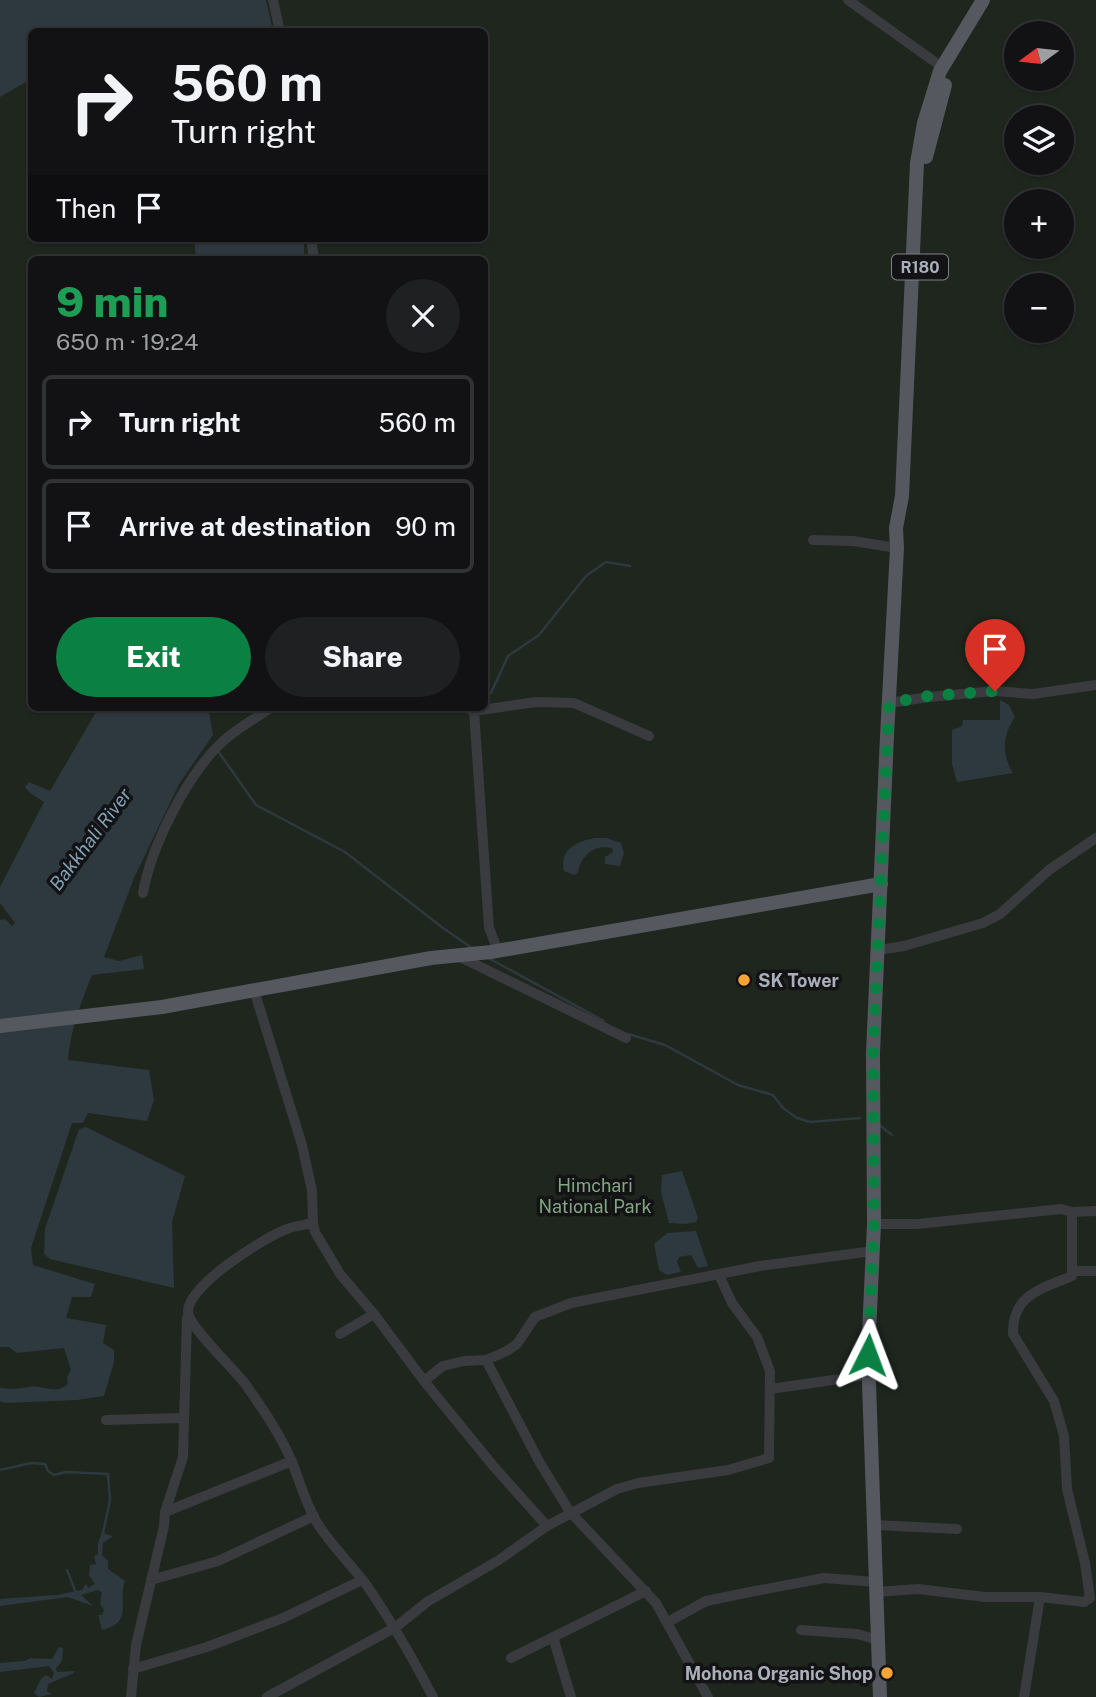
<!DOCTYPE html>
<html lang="en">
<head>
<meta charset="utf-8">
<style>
  body { margin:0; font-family:"Public Sans",sans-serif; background:#1f2022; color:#f1f3f6; height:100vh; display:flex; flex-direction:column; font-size:26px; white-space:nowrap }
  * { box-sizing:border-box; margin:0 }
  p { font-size:23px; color:#9c9ea0 }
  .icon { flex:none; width:38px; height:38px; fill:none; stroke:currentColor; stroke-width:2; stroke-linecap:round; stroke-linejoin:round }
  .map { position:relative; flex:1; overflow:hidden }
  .drawer { position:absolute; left:28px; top:256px; width:460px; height:455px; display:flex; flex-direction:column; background:#121214; border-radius:10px; box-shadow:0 2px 5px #0004,0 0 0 2px #313234 }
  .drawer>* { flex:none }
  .top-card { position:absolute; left:28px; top:28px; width:460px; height:214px; border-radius:10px; box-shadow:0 2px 5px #0004,0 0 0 2px #313234; background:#121214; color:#f1f3f6; overflow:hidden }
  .needle { width:46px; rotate:255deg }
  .tools { position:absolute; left:1004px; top:21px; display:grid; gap:14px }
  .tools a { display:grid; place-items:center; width:70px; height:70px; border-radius:50%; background:#121214; box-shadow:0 2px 5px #0004,0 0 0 2px #313234; font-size:35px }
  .pin { position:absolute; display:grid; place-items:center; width:60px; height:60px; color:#fff; margin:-72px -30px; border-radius:50% 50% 50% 0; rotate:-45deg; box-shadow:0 0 7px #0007 }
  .pin .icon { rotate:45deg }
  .me { position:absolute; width:77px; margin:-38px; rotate:3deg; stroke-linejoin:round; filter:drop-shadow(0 0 5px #0008) }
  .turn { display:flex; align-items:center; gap:24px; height:147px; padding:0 28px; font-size:32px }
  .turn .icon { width:91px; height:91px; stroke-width:2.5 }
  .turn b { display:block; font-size:49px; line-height:60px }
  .then { display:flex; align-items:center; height:66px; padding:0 28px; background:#0003; gap:14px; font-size:26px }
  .round { display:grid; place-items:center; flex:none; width:74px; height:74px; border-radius:37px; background:#1f2022 }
  .overview { display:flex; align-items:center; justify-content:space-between; height:119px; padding:0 28px }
  h1 { font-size:42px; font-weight:800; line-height:52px; color:#1e9e55 }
  .button { display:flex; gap:14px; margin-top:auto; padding:14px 28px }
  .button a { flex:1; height:80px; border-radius:42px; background:#0b8043; color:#fff; font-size:28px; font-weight:800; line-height:80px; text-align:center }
  .button a+a { background:#1f2022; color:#f1f3f6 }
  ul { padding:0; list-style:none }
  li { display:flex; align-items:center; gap:21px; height:94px; margin:0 14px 10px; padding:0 14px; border:4px solid #313234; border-radius:10px }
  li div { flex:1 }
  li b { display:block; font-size:26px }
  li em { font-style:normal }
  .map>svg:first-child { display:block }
</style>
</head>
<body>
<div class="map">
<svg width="1096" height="1697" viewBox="0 0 1096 1697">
  <rect width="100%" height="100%" fill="#18181a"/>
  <path fill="#1e261e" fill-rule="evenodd" d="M15,0H1096V1697H0V17ZM32,32H485V238H32ZM1017,33H1062V79H1017ZM1017,117H1062V163H1017ZM1017,201H1062V247H1017ZM32,259H485V707H32ZM1017,285H1062V331H1017Z"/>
  <g fill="#2e393f">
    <polygon points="0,0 266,0 273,31 32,32 31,79 0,97"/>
    <polygon points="194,238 304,238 304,259 196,259"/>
    <path d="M1000,700L1009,705L1015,717C1003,734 1001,754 1013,773L957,782L952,764V730L962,726L963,720H1000Z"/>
    <path d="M99,707H212L209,712L213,735L179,784L134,878L104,957L119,961L142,955L144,969L92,975C81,1002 70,1031 68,1060L149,1070L154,1100L147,1121L88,1113L83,1123H72L31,1248L33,1265L95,1284L91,1297H72L66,1318L106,1325L103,1343L114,1350V1362L104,1396L77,1400L5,1403L0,1401V1388C13,1389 18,1389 29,1387C43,1384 56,1396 68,1384L67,1377L71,1370L64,1348L17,1353L9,1347H0V920L5,919L12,926L15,923L0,903V887L44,802L30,793L25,787L29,782L50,791Z"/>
    <path d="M595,838H607L621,843L624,853L620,866L605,864V857L613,852L612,848C594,844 581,855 578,873L574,875L564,871C559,850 577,841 595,838Z"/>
    <polygon points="86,1127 185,1176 172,1222 174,1288 50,1259 44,1254 45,1229 79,1129"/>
    <polygon points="682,1171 698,1218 696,1222 686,1224 669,1223 661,1192 662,1175"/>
    <polygon points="696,1231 708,1266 698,1268 691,1255 679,1257 677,1262 681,1272 667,1275 659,1270 654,1244 667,1233"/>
    <path d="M103,1529L105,1534L113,1536L103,1543L102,1555L108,1561V1569L125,1581C117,1602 135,1622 102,1630L98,1615H102L104,1610L100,1604L102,1593L98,1590L81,1595L93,1606L68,1597L0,1606V1599L57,1595L82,1590L86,1584L88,1588L95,1584L89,1575L90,1565L96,1564L94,1556L98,1554V1543Z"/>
    <path d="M59,1647L63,1648C62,1658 64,1661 56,1668L57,1672L74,1671V1673L48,1684L47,1691L52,1694L39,1697L34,1693L41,1679L46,1675L52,1679L54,1673L49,1666L0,1672V1663L24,1661L31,1658L52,1659Z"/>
  </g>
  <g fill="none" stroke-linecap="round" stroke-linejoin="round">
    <g stroke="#2e393f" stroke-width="2.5">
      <polyline points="485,695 491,693 508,656 539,635 586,576 606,562 630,566"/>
      <polyline points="218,751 256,805 345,852 443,928 472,948"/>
      <polyline points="490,959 604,1021"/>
      <polyline points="628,1034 665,1045 738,1085 773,1095 783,1108 797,1118 810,1122 860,1118"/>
      <polyline points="878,1124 892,1135"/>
      <polyline points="0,1470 31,1463 45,1464 48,1471 54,1475 66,1472 108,1474 110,1500 103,1533"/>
      <polyline points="67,1570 76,1593"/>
    </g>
    <g stroke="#393b3f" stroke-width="10">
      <polyline points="273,0 280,32"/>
      <polyline points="848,0 942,67"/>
      <polyline points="311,238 314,259"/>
      <polyline points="813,540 853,541 897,548"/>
      <polyline points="889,703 929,697 995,691 1033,694 1096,685"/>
      <polyline points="465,707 474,711 536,702 574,703 649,736"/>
      <polyline points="474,711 489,928 498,951"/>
      <path d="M143,893C151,847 186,777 220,744C234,730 253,720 269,709L275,707"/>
      <polyline points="879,950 904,946 983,923 1000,914 1049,870 1096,838"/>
      <polyline points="458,956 626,1038"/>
      <polyline points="254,990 302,1145 312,1191 313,1223 315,1232 340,1274 374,1314 424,1381 495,1468 547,1526"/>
      <path d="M313,1223C304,1225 295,1226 287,1229C263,1238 189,1285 188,1311C187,1326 235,1369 246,1385C262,1408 281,1435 292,1462C300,1482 305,1502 316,1521C330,1544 349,1562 365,1583C391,1620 412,1657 433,1697"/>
      <polyline points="874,1224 917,1224 1061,1209 1072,1212 1096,1211"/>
      <polyline points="1073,1271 1096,1271"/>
      <polyline points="340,1334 374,1314"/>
      <polyline points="486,1360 540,1463 570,1512 656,1603 708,1697"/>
      <polyline points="424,1381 443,1366 464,1361 486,1360 507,1351 517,1344 535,1317 571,1303 760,1266 873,1251"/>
      <polyline points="770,1389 868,1375"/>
      <polyline points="106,1420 182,1418"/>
      <polyline points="165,1512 292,1461"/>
      <polyline points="874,1525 957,1529"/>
      <polyline points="151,1580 218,1561 314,1516"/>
      <polyline points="876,1592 918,1589 985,1597 1040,1597"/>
      <polyline points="668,1622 706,1601 750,1592 824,1578 876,1582"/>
      <polyline points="801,1630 857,1634 878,1640"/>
      <polyline points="553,1637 571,1697"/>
      <polyline points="511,1658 646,1591"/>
      <polyline points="133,1669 207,1647 283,1618 362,1580"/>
      <polyline points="131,1697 136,1645 164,1526 165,1512 183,1457 187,1318"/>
      <polyline points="267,1697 396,1627 427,1602 499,1560 547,1526 617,1489 638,1483 728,1470 769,1458 770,1371 757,1337 732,1303 719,1275"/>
      <path d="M1024,1697L1040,1597L1084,1602L1090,1598L1085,1563L1067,1489L1064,1436L1054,1401L1013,1334C1012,1295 1041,1289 1072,1276V1212"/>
    </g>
    <g stroke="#55585f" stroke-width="14">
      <polyline points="926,157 945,85"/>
      <polyline points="0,1026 162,1007 431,958 491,952 881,884"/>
      <polyline points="880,1697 868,1355 874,1224 873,1053 887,736 897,548 896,528 902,496 917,163 924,123 940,71 983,0"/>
    </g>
  </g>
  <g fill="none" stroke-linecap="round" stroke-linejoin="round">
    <polyline stroke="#0b8043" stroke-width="12" stroke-dasharray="0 21.6" points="868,1355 874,1224 873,1053 889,703 929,696 995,691"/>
  </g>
  <g fill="#f6a534" stroke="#131315" stroke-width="2.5">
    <circle cx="744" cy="980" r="7"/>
    <circle cx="887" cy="1673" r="7"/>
  </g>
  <g text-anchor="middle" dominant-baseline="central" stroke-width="7" stroke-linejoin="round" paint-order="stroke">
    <rect fill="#131315" stroke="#7d8188" stroke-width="2" x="892" y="254.5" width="56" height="25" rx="5"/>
    <g font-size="16" font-weight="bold" fill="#aab0ba">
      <text x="920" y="267">R180</text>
    </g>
    <g font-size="18" font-weight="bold" fill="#aab0ba" stroke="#131315" text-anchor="start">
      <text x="758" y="980">SK Tower</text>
      <text x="873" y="1673" text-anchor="end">Mohona Organic Shop</text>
    </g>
    <g font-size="18" fill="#82a681" stroke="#131315">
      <text x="595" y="1185">Himchari<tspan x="595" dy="21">National Park</tspan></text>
    </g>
    <g font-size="19" font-style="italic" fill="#81a1b6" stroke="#131315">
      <text transform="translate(90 839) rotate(-53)">Bakkhali River</text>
    </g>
  </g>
</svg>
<div class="tools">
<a><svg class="needle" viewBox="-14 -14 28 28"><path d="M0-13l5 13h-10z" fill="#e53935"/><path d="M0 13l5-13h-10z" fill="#9c9ea0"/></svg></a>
<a><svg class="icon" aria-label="layers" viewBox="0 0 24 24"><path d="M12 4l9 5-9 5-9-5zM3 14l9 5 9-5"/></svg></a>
<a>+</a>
<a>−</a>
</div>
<div class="pin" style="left:995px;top:691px;background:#d93025"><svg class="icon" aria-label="arrive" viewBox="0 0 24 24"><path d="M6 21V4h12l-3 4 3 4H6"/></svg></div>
<svg class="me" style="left:868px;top:1355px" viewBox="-20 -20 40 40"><path d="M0-17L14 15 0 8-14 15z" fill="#0b8043" stroke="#fff" stroke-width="4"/></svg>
<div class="top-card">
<div class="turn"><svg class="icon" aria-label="right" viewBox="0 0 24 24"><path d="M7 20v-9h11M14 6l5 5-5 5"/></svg><div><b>560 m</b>Turn right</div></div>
<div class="then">Then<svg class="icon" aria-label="arrive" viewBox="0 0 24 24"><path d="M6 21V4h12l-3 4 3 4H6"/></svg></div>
</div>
<section class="drawer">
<div class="overview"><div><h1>9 min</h1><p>650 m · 19:24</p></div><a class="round"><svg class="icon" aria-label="close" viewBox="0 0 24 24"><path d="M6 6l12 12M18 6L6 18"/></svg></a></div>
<ul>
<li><svg class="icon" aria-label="right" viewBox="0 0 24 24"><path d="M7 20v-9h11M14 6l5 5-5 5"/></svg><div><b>Turn right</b></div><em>560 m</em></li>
<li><svg class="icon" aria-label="arrive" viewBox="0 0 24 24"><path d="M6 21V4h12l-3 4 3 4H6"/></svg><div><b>Arrive at destination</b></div><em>90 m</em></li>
</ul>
<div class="button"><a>Exit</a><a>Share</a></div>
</section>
</div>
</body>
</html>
